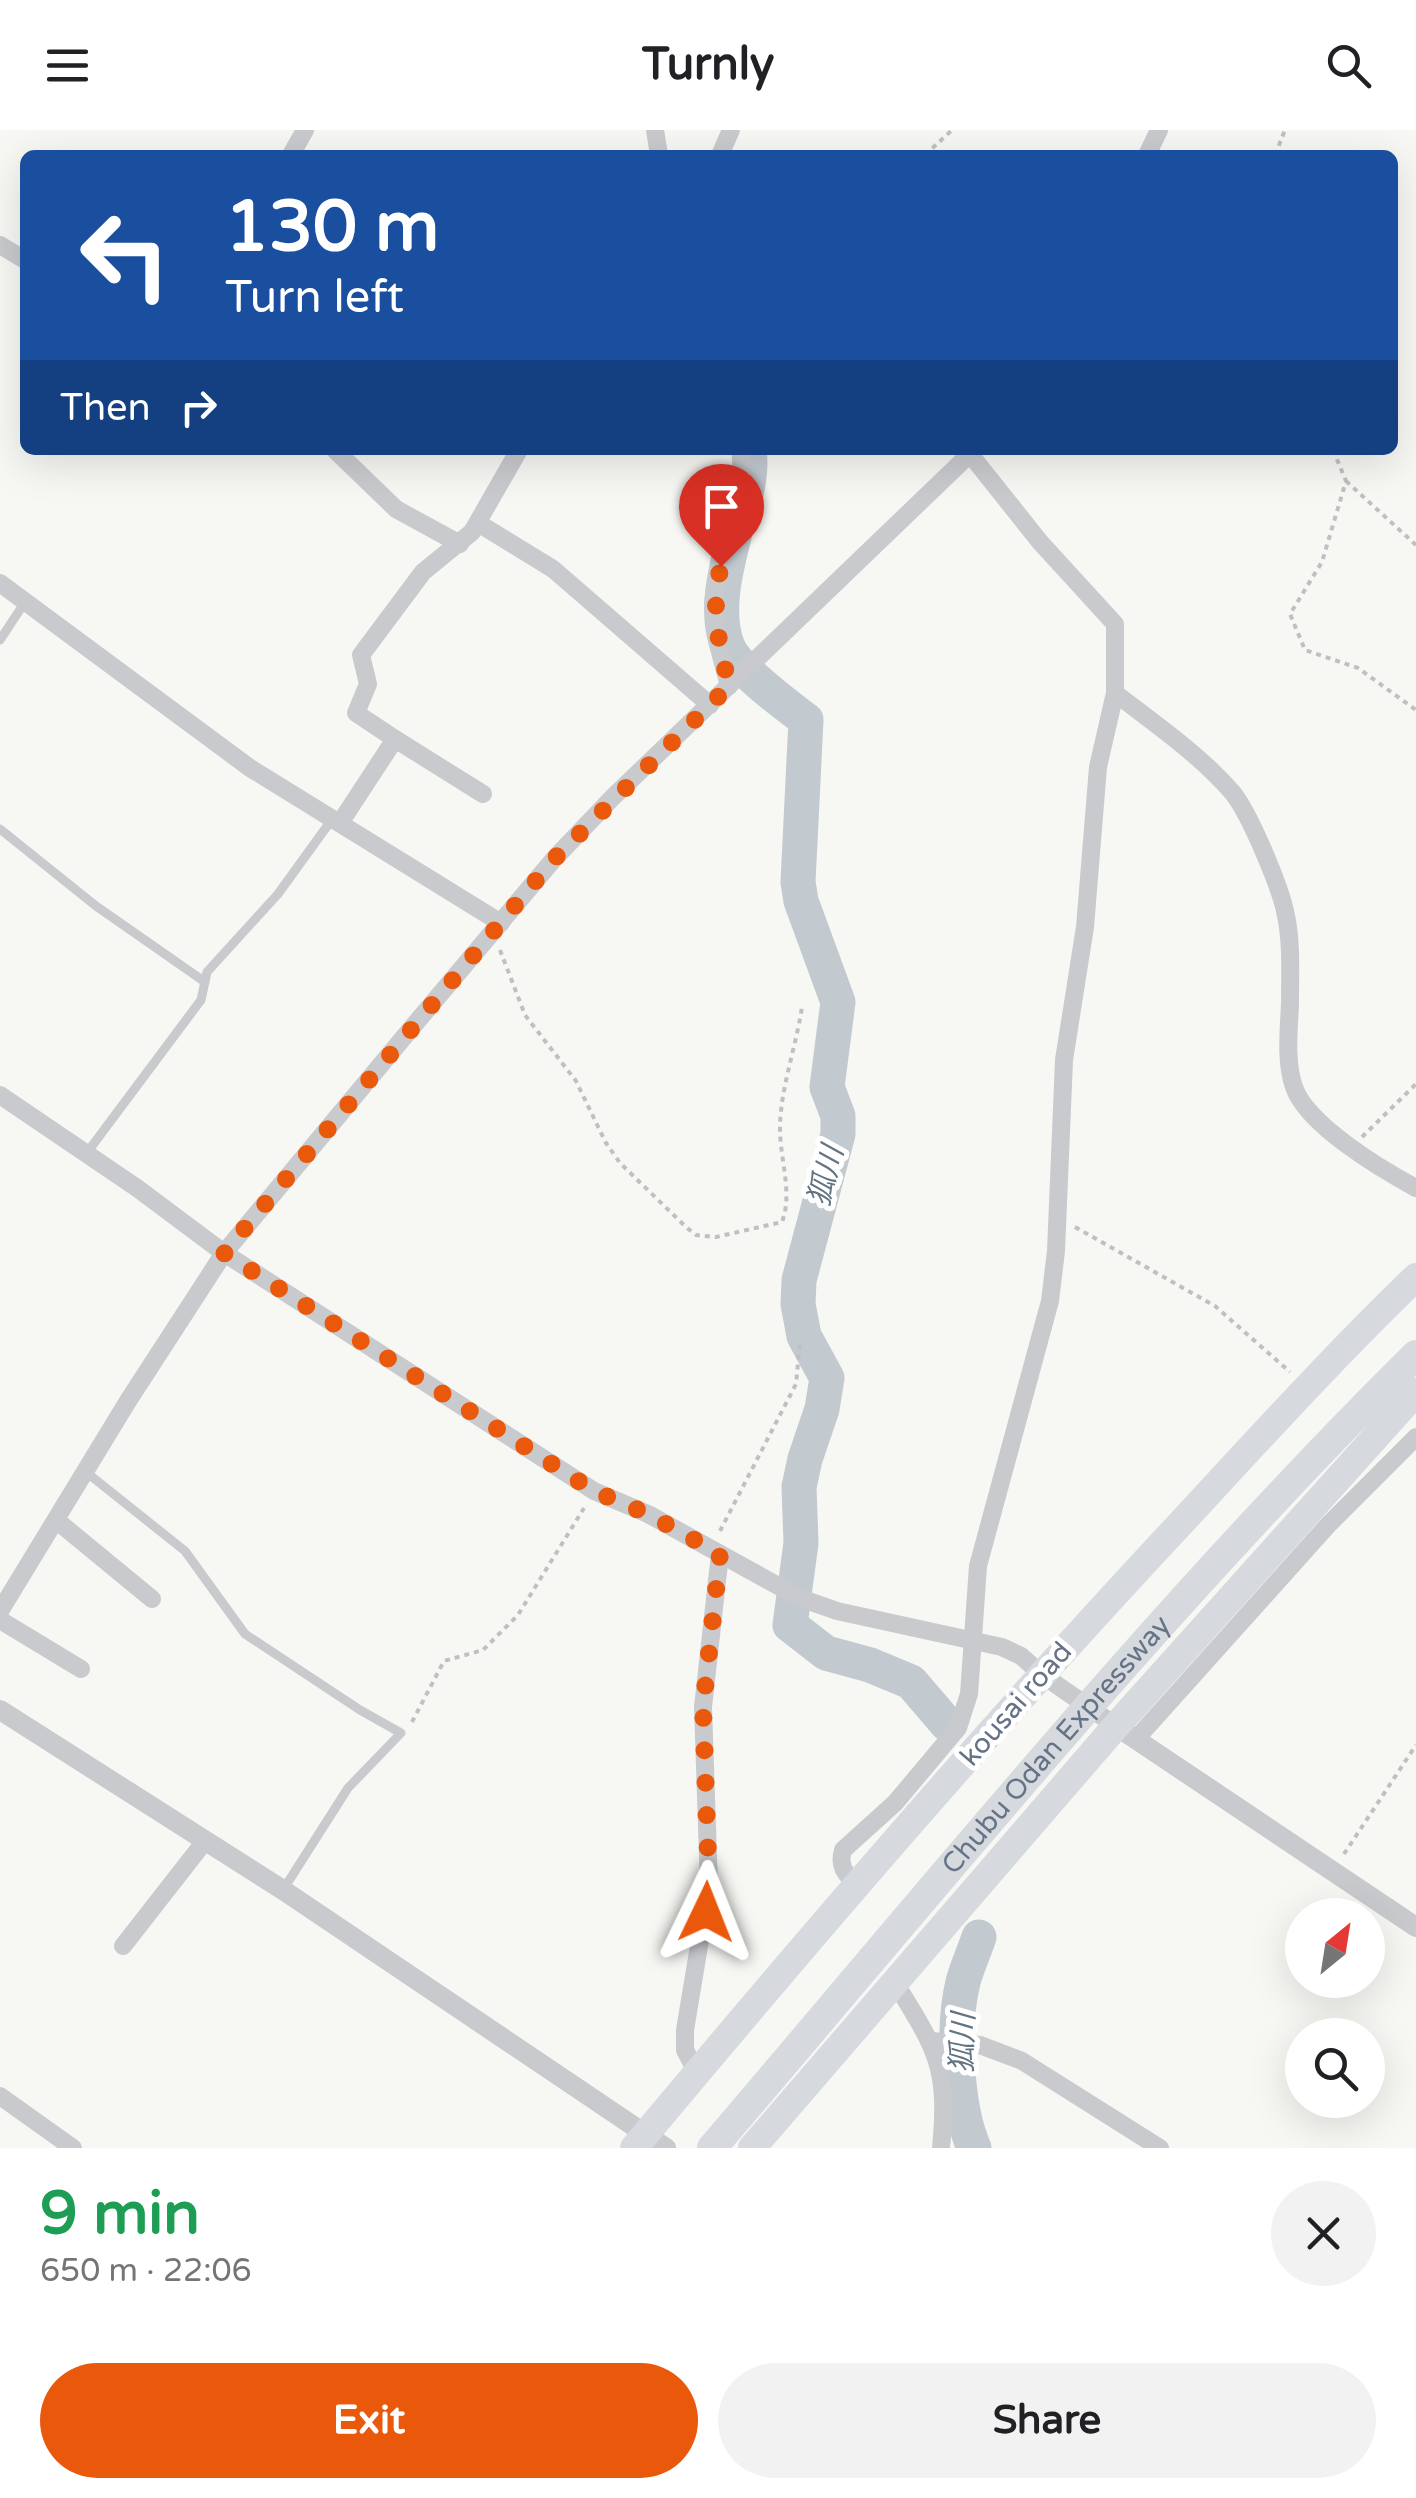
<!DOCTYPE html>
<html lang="en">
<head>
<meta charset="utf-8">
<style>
  body { margin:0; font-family:"Varela Round","Noto Sans JP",sans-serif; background:#f2f2f2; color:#202124; height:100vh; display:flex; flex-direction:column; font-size:38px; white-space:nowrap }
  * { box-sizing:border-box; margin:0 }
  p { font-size:32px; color:#757577 }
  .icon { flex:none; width:55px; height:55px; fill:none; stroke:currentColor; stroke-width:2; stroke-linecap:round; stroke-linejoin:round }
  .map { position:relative; height:2018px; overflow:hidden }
  .sheet { display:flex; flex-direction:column; background:#fff; flex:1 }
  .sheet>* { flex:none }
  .guide { position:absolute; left:20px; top:20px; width:1378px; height:305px; border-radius:15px; box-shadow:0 10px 40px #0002; background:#1a4fa0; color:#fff; overflow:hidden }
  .needle { width:65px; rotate:30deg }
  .tools { position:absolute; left:1285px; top:1768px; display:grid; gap:20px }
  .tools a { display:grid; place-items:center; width:100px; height:100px; border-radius:50%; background:#fff; box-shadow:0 10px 40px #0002; font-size:50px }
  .pin { position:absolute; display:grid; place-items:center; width:85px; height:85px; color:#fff; margin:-102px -42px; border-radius:50% 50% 50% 0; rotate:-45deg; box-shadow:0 0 10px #0007 }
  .pin .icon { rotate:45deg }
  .me { position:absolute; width:110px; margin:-55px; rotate:2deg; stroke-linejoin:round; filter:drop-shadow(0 0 8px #0008) }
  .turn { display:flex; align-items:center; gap:35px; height:210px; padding:0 40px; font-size:45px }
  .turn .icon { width:130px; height:130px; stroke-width:2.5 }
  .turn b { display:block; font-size:70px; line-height:85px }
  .then { display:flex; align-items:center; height:95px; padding:0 40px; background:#0003; gap:20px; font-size:38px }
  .round { display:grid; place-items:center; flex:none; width:105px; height:105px; border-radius:52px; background:#f2f2f2 }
  .headline { display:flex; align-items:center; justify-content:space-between; height:170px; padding:0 40px }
  h1 { font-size:60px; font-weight:700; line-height:75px; color:#1e9e55 }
  .button { display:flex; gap:20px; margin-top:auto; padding:20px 40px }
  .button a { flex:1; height:115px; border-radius:60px; background:#ea580c; color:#fff; font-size:40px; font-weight:700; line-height:115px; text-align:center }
  .button a+a { background:#f2f2f2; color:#202124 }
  header { display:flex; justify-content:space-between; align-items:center; height:130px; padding:0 40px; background:#fff; font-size:45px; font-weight:700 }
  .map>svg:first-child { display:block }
</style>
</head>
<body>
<header><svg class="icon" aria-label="menu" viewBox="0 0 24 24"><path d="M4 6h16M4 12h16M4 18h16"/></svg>Turnly<svg class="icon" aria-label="search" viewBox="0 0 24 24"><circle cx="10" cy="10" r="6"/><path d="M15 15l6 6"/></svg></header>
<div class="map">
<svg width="1416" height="2018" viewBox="0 0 1416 2018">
  <rect width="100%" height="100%" fill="#f7f7f4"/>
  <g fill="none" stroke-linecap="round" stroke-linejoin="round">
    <g stroke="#c2c9cf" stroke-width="35">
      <path d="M749,320C753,346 744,371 737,395C728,431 713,480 728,517C738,540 785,574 806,590L798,752L801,771L838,872L827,957L838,986V1004L799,1150L798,1174L804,1206L827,1248L822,1279L805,1329L799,1357L801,1413L790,1495L826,1523L870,1535L911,1552L947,1594"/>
      <path d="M974,2018C956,1977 952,1897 963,1852C967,1837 974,1822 979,1807"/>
    </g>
    <g stroke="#bfc0c3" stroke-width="4" stroke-dasharray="5 5" stroke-linecap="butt">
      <polyline points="925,25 952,0"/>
      <polyline points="1275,25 1285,0"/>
      <polyline points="1333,320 1346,351 1322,432 1290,484 1305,520 1358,538 1416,580"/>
      <polyline points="1346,351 1416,415"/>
      <path d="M500,820L525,885L576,951L606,1013L620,1033L686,1097L696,1105L716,1107L782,1092C793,1063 780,1030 780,999C780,960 796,917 802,877"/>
      <polyline points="1362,1007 1416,954"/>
      <polyline points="1075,1097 1215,1176 1290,1242"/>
      <polyline points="720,1401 796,1254 800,1211"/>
      <polyline points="412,1592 444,1531 483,1520 518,1485 584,1378"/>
      <polyline points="1344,1724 1416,1615"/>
    </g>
    <g stroke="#c8cace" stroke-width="9">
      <polyline points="0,510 25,472"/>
      <polyline points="0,699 96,776 205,852"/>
      <polyline points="86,1024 201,870 207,842 278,764 333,688"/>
      <polyline points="86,1342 185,1421 245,1504 360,1580 401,1603 348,1658 283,1760"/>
    </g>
    <g stroke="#c8cace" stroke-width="18">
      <polyline points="655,0 659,25"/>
      <polyline points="291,25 305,0"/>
      <polyline points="720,25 731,0"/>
      <polyline points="1147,25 1159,0"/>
      <polyline points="0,115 25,130"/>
      <polyline points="335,320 396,379 460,414"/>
      <polyline points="478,393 553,439 710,575"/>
      <polyline points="0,453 250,638 501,793"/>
      <path d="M729,556C722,528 710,494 714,465C720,417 748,368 740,320"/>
      <path d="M1115,563C1155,594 1199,624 1232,662C1249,682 1279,754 1285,781C1292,810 1290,843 1290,873C1289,900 1285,931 1294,957C1307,995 1381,1039 1416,1058"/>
      <polyline points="395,609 483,664"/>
      <polyline points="340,693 395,609 356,583 368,554 361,525 423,442 472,402 519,320"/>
      <polyline points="0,965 137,1058 224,1123 594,1361 648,1384 800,1468 837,1481 1002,1517 1021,1526 1041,1544 1116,1596"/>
      <polyline points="56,1390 152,1469"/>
      <polyline points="0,1481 128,1271 224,1123 404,907 554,729 613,667 974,320"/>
      <polyline points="0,1490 81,1539"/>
      <polyline points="1137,1608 1328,1395 1416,1307"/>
      <path d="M857,1756C846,1744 838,1737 843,1720L895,1673L958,1598L969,1564L978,1436L1050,1171L1056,1121L1064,930L1085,797L1098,637L1115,563V494L1040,412L970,324"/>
      <polyline points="123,1816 205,1711"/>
      <path d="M894,1851C936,1919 949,1936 941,2018"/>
      <polyline points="931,1911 980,1915 1022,1931 1160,2018"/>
      <polyline points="697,1943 685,1920 685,1900 709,1756 703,1577 720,1424"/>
      <polyline points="0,1966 73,2018"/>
    </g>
    <g stroke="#c8cace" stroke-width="20">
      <polyline points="0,1580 283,1760 666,2018"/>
      <polyline points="1116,1596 1416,1797"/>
    </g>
    <g stroke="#d6dadf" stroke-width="28">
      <path d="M634,2018C812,1805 992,1595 1181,1393C1258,1310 1334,1226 1416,1147"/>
      <polyline points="752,2018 1116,1596 1416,1262"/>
    </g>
    <path stroke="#d6dadf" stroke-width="30" id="s1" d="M712,2018C941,1750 1165,1473 1416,1225"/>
  </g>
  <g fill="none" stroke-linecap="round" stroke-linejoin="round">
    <path stroke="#ea580c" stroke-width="18" stroke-dasharray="0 32.4" d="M706,1782L709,1756L703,1577L720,1424L648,1384L594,1361L224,1123L554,729L729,556C719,512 710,481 721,436"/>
  </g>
  <g text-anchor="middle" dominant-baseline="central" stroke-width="10" stroke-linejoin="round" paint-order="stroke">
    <g font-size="28" fill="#667386" stroke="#fff">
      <text transform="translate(1016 1574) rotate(-49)">kousai road</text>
      <text stroke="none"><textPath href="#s1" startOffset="530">Chubu Odan Expressway</textPath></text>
    </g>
    <g font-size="30" font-style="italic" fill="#627482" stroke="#fff">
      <text transform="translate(826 1046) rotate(-75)">狐川</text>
      <text transform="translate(963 1913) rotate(-88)">狐川</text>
    </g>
  </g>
</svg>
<div class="tools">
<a><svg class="needle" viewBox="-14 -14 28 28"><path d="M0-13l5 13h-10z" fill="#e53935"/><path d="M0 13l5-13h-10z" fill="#757577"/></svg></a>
<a><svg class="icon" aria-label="search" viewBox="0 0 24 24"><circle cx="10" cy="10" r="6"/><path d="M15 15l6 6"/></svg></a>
</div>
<div class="pin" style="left:721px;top:436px;background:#d93025"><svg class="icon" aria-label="arrive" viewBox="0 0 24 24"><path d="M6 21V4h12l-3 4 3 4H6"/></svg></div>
<svg class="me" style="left:706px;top:1782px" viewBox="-20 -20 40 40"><path d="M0-17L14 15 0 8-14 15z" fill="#ea580c" stroke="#fff" stroke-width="4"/></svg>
<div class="guide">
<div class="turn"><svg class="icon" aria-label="left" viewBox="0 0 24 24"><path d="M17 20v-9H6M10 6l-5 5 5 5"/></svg><div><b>130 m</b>Turn left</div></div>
<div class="then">Then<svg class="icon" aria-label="right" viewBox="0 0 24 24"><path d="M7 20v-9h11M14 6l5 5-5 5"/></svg></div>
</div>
</div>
<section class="sheet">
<div class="headline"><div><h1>9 min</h1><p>650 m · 22:06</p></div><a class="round"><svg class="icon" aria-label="close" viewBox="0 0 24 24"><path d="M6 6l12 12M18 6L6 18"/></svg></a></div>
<div class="button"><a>Exit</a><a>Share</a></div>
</section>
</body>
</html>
